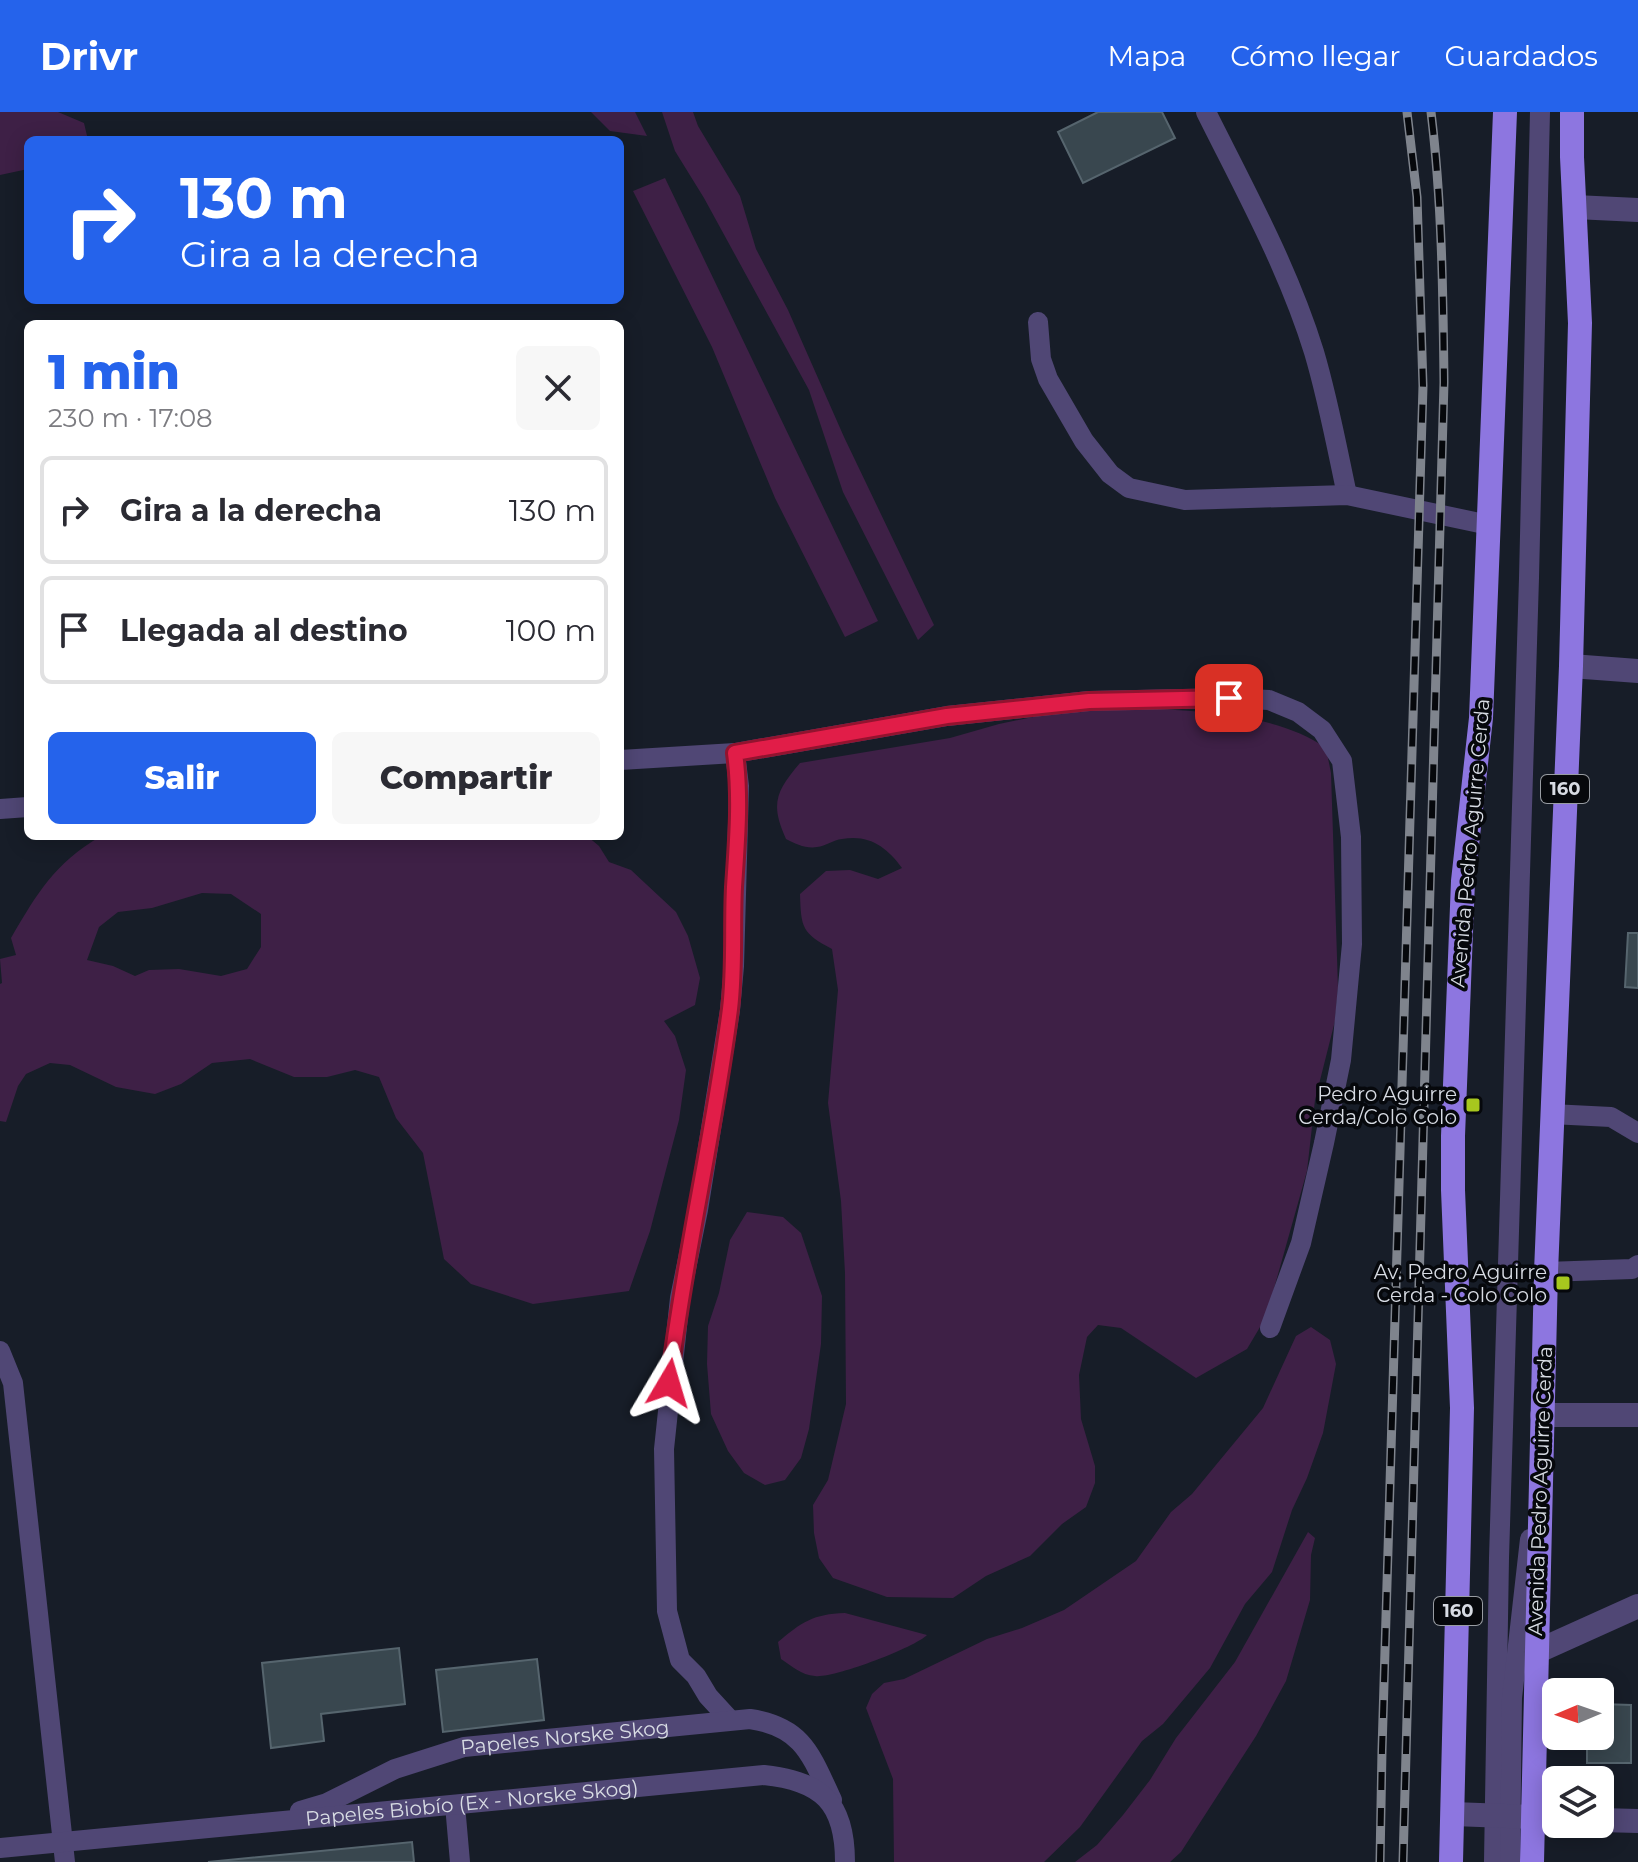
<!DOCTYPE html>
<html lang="es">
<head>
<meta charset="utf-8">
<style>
  body { margin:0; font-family:Montserrat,sans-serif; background:#f7f7f7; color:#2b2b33; height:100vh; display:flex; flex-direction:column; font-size:30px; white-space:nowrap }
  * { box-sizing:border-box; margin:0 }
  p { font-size:26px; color:#7c7c81 }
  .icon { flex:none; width:44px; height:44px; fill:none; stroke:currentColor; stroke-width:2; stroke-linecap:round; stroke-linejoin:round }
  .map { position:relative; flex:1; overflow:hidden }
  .side { position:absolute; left:24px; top:208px; width:600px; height:520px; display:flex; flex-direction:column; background:#fff; border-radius:12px; box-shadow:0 4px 20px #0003 }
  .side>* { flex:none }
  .top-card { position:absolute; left:24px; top:24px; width:600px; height:168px; border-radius:12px; box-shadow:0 4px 20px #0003; background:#2563eb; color:#fff; overflow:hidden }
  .needle { width:52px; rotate:268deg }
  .fabs { position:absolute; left:1542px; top:1566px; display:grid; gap:16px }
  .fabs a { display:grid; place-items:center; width:72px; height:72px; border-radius:12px; background:#fff; box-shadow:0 4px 20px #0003; font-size:40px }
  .pin { position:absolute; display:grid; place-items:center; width:68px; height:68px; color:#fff; margin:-34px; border-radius:16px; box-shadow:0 4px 12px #0006 }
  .me { position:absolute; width:88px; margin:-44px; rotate:7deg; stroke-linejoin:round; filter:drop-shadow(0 0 6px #0008) }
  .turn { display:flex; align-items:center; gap:28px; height:168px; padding:0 24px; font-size:36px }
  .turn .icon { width:104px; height:104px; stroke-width:2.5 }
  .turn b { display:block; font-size:56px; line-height:68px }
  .round { display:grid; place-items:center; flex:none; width:84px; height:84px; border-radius:12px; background:#f7f7f7 }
  .summary { display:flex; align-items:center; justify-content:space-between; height:136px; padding:0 24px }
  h1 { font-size:48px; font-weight:800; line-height:60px; color:#2563eb }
  .cta { display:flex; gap:16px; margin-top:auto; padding:16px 24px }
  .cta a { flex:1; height:92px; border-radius:12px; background:#2563eb; color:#fff; font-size:32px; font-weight:800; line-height:92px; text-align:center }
  .cta a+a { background:#f7f7f7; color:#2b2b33 }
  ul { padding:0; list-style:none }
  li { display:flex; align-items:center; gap:24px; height:108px; margin:0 16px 12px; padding:0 8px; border:4px solid #e1e1e2; border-radius:12px }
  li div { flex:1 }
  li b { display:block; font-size:30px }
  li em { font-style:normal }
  header { display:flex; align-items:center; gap:48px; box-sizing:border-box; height:112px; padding:0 40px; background:#2563eb; color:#fff }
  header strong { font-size:38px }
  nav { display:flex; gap:44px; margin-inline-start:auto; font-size:28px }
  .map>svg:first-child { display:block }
</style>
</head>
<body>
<header>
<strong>Drivr</strong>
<nav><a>Mapa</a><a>Cómo llegar</a><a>Guardados</a></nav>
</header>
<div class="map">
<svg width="1638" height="1750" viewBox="0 0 1638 1750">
  <rect width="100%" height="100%" fill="#171d28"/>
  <g fill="#3e2046" fill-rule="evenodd">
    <polygon points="0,0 58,0 84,11 88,28 28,28 28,57 0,63"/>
    <polygon points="591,0 635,0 647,24 610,19"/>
    <polygon points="662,0 693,0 698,14 740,84 756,137 788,198 844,325 934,513 918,528 843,380 809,278 704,86 675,39"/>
    <polygon points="665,66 878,509 845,525 775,386 712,235 633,79"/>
    <path d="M1082,595C1156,598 1265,593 1326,636L1331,661L1338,876L1335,909L1315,988L1307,1059L1266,1205L1247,1237L1196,1266L1121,1216L1098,1213L1087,1225L1079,1263L1081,1307L1095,1354V1371L1086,1395L1062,1412L1030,1444L986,1464L953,1486L887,1485L833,1466L819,1446L814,1421L813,1393L828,1368L846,1292L845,1161L841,1089L828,991L838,878L832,837C802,821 801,816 800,782L826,759L850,758L878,767L902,756C887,735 869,722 842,727C833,728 826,734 817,735C807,737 795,732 786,727C770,692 776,679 800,651L950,626L999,612Z"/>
    <path d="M101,724H587L599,734L609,750L631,758L676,800L688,824L700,866L695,893L664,909L675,924L686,958L679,1008L650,1119L629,1179L533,1192L471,1172L444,1147L423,1041L396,1006L379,965L355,958L327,965H294L250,947L212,951L181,972L155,982L116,975L70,953L50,951L26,962L18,974L6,1010L0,1009V872L2,871L0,847L16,843L11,826C38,780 54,752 101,724ZM202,781L231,782L261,802V835L247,857L221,864L179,857L149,858L135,864L113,854L87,848L99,815L118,800L152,796Z"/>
    <polygon points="747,1100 783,1105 801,1121 822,1184 821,1232 809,1317 801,1346 785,1368 765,1373 744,1361 728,1339 711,1302 707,1252 708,1214 719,1181 730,1128"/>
    <polygon points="1311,1215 1330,1228 1336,1252 1323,1321 1307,1366 1292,1398 1272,1460 1245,1492 1210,1556 1163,1612 1142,1629 1080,1715 1044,1750 894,1750 893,1667 866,1596 872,1582 884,1571 904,1567 987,1527 1022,1516 1064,1498 1136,1449 1171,1400 1192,1382 1263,1296 1296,1224"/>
    <polygon points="1308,1420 1315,1426 1311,1443 1310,1488 1286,1569 1256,1624 1181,1740 1170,1750 1075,1750 1097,1733 1123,1703 1150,1668 1176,1626 1235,1550"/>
    <path d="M845,1501L927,1523C914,1536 832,1567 815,1564C801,1563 792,1554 781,1547L778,1530C802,1510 813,1502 845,1501Z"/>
  </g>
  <g fill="#39474f" stroke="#56656e" stroke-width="2">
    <polygon points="1098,0 1162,0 1175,26 1083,71 1058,20"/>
    <polygon points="1628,821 1638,821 1638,876 1625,875"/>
    <polygon points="399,1536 405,1592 321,1602 324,1629 271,1636 262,1551"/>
    <polygon points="537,1547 544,1608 443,1620 436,1558"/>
    <polygon points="1600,1592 1631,1593 1631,1651 1587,1651 1587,1624 1600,1624"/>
    <polygon points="412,1730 414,1750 208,1750"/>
  </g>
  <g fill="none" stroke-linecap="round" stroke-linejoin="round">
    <g stroke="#504775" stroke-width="20">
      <path d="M1206,0C1245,78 1288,156 1314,240C1328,287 1337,336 1347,383"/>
      <polyline points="1038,210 1041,247 1048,267 1084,329 1110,362 1129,376 1185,388 1347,383 1489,413"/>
      <polyline points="620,648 735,641 947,604 1089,589 1229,586 1269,588 1298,600 1322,618 1342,649 1351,725 1352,832 1341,948 1324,1031 1301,1131 1270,1216"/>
      <polyline points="0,697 28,695"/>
      <polyline points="1551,1002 1611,1005 1638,1021"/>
      <polyline points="1546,1160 1632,1157 1638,1153"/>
      <polyline points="0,1239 13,1271 65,1750"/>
      <polyline points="730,1608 708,1584 696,1564 680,1548 667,1499 664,1337 680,1186 698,1098 730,898 734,854 739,674 735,641"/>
      <polyline points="455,1693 460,1750"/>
      <path id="s1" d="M300,1699L327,1691L395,1657L464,1635L750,1607C803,1615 811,1643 832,1688"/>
      <path id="s2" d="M0,1736L764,1663C822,1669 845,1691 845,1750"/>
      <polyline points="1494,1750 1499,1446 1529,466 1540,0"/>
      <polyline points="1510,1750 1512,1586 1530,1427"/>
    </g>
    <g stroke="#504775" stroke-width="24">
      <polyline points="1571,554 1638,559"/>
      <polyline points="1542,1303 1638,1303"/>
      <polyline points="1536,1540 1638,1494"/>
    </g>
    <g stroke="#504775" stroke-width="24">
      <polyline points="1575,95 1638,98"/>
      <polyline points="1453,1702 1556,1706"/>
      <polyline points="1600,1708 1638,1709"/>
    </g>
    <g stroke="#8d76e0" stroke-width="24">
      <polyline points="1451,1750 1462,1296 1453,1078 1453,1024 1463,769 1481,606 1505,0"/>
      <polyline points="1532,1750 1546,1160 1571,554 1580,211 1572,45 1572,0"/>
    </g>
    <defs>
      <g id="rail">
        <polyline points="1380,1750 1382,1638 1423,274 1417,85 1407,0"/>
        <path d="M1403,1750L1444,270C1443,180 1442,90 1431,0"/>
      </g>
    </defs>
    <use href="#rail" stroke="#7f848d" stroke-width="9"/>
    <use href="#rail" stroke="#06080c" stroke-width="6" stroke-dasharray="18" stroke-linecap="butt"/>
  </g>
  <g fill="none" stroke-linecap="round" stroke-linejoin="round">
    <defs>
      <path id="route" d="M669,1271C684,1145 714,1022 730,897C735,856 732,816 734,775C737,730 741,686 735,641L947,604L1089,589L1229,586"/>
    </defs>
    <use href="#route" stroke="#92132f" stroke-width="20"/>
    <use href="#route" stroke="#e11d48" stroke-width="14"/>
  </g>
  <g fill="#a7c71e" stroke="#06080c" stroke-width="3">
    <rect x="1465" y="985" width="16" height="16" rx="4"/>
    <rect x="1555" y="1163" width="16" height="16" rx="4"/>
  </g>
  <g text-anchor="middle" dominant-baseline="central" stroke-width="7" stroke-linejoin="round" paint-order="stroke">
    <g fill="#06080c" stroke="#989ca2" stroke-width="2">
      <rect x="1541" y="663" width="48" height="28" rx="6"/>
      <rect x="1434" y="1485" width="48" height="28" rx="6"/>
    </g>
    <g font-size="18" font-weight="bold" fill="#d7dbe3">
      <text x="1565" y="677">160</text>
      <text x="1458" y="1499">160</text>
    </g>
    <g font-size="20" fill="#d7dbe3" stroke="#06080c">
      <text transform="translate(1470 731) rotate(-85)">Avenida Pedro Aguirre Cerda</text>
      <text transform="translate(1540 1379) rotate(-88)">Avenida Pedro Aguirre Cerda</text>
      <text stroke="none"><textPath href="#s1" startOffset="278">Papeles Norske Skog</textPath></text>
      <text stroke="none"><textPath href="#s2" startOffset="474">Papeles Biobío (Ex - Norske Skog)</textPath></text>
    </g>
    <g font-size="20" fill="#d7dbe3" stroke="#06080c" text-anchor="end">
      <text x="1457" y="982">Pedro Aguirre<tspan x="1457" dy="23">Cerda/Colo Colo</tspan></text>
      <text x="1547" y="1160">Av. Pedro Aguirre<tspan x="1547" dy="23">Cerda - Colo Colo</tspan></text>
    </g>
  </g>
</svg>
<div class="fabs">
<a><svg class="needle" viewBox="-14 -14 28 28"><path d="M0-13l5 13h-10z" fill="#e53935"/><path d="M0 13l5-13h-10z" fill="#7c7c81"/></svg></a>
<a><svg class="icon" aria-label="layers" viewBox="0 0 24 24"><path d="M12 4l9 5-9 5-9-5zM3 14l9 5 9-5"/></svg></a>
</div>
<div class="pin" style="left:1229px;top:586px;background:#d93025"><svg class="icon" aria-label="arrive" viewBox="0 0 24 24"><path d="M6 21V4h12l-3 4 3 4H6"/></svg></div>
<svg class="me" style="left:669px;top:1271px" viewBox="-20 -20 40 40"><path d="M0-17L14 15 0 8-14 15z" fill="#e11d48" stroke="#fff" stroke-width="4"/></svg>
<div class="top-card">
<div class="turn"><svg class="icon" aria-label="right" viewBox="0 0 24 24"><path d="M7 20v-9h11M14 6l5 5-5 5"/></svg><div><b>130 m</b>Gira a la derecha</div></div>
</div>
<section class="side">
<div class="summary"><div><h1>1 min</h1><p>230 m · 17:08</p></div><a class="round"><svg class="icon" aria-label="close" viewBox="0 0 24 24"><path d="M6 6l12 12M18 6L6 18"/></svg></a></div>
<ul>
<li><svg class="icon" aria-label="right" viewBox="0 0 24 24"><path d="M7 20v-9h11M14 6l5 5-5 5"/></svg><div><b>Gira a la derecha</b></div><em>130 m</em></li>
<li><svg class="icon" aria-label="arrive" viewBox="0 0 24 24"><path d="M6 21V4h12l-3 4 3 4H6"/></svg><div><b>Llegada al destino</b></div><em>100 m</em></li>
</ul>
<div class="cta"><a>Salir</a><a>Compartir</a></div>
</section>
</div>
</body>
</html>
